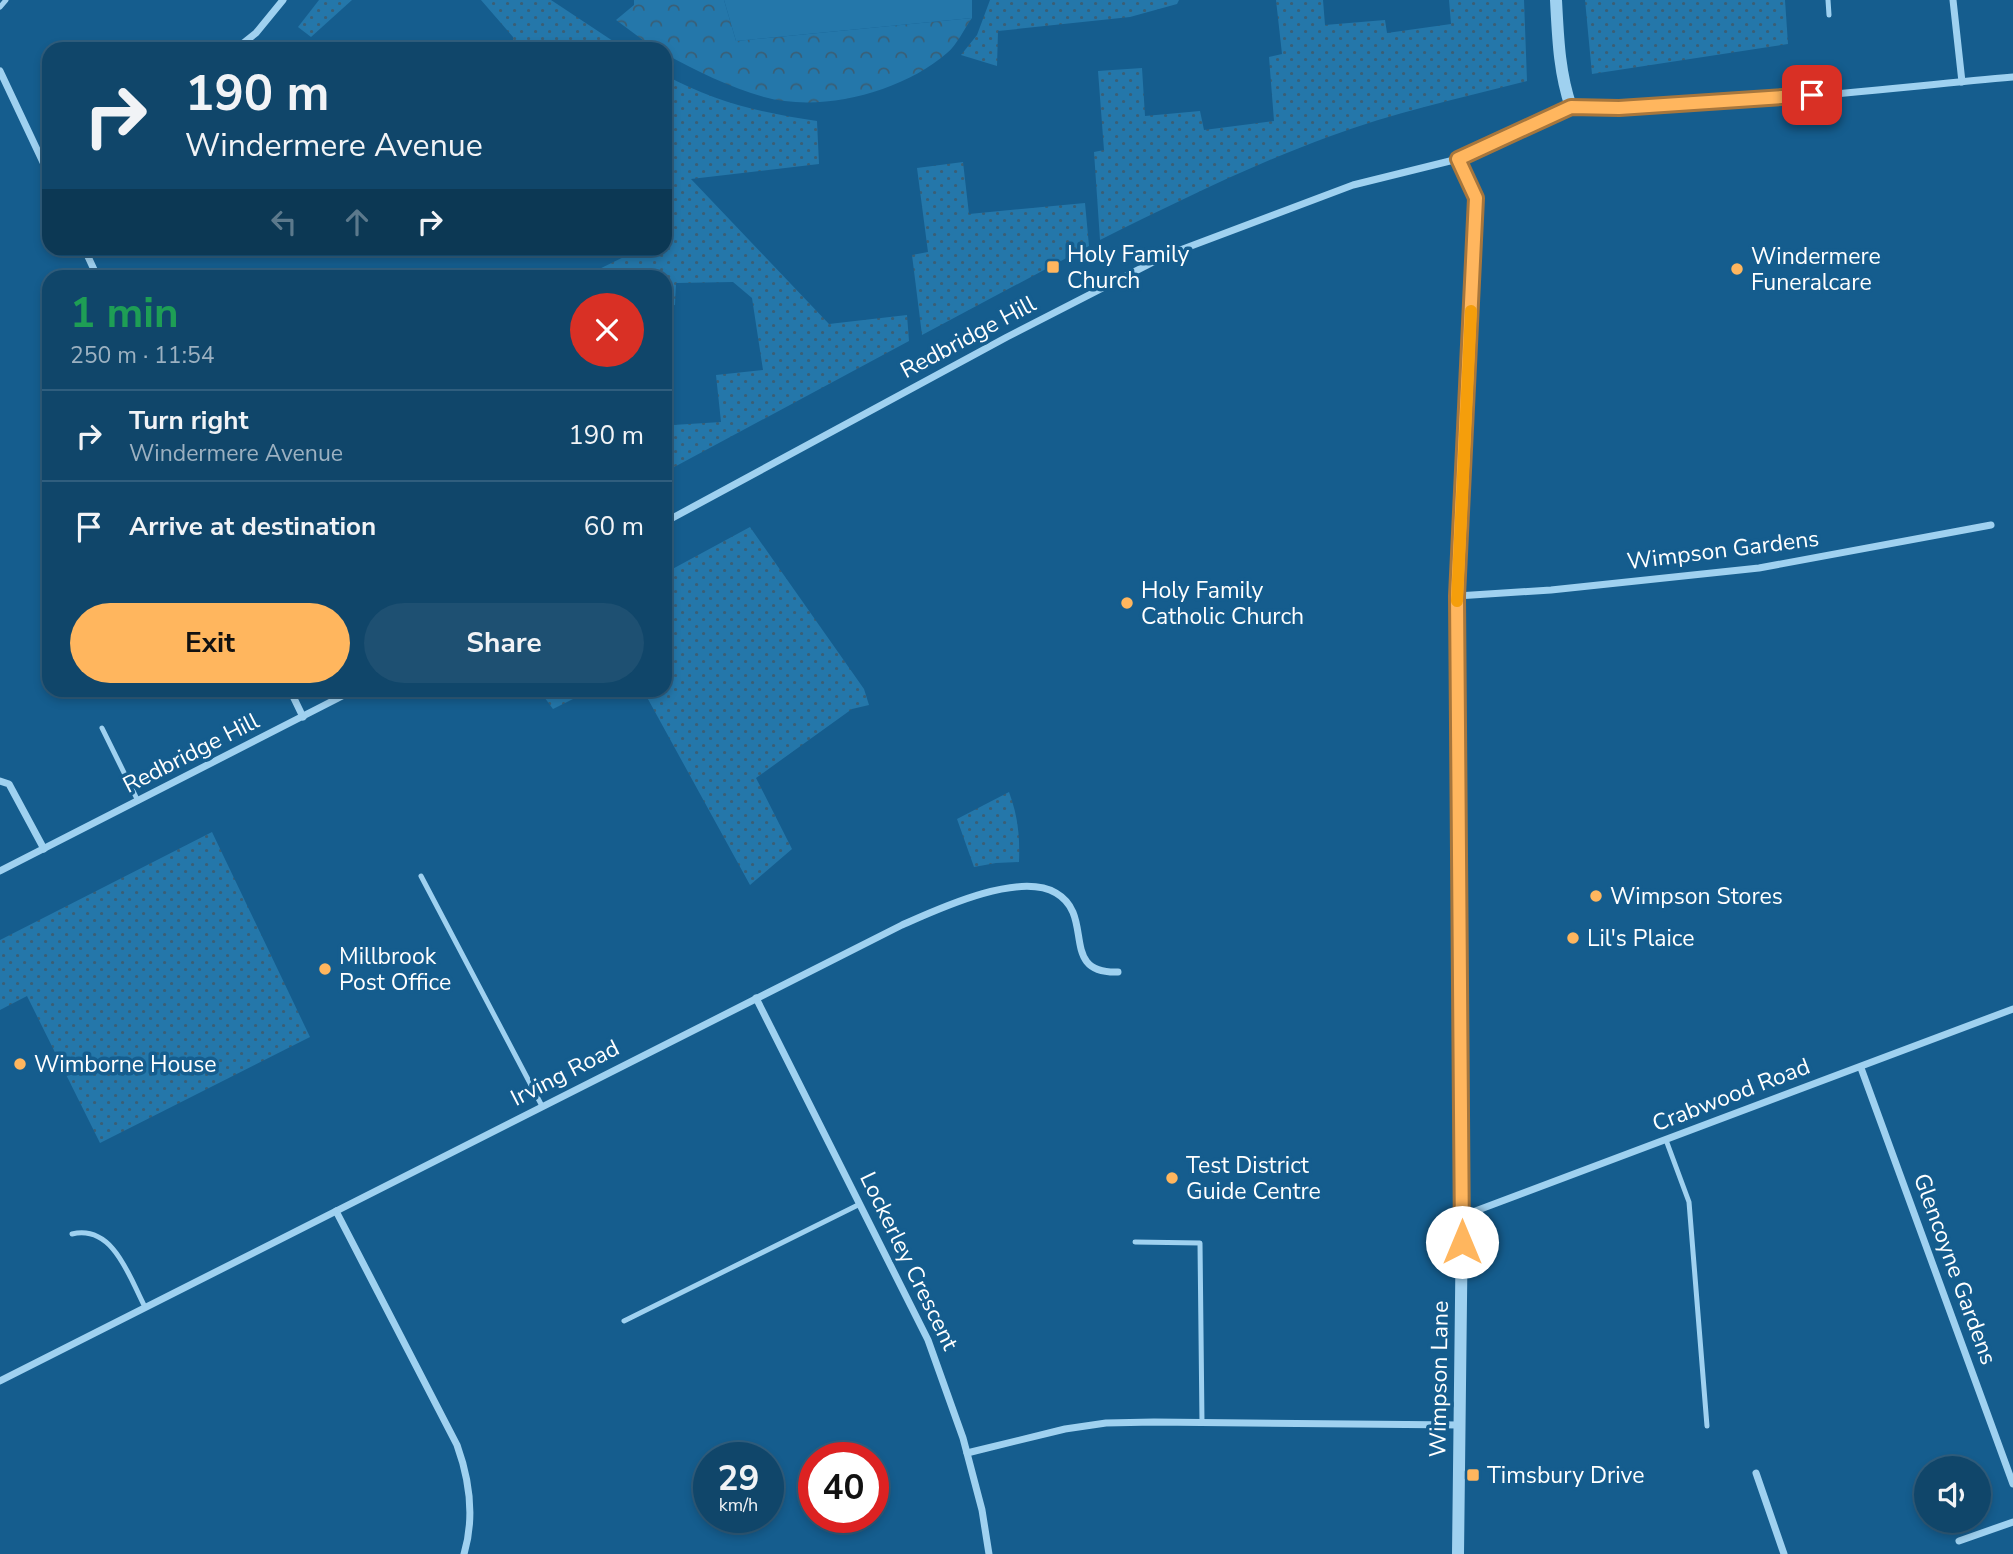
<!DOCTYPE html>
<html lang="en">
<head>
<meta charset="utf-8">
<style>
  body { margin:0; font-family:"Nunito Sans",sans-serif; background:#1e5072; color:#f1f3f6; height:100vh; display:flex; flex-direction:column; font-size:26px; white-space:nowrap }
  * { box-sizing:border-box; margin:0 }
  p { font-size:23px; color:#9cb1c1 }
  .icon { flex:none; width:38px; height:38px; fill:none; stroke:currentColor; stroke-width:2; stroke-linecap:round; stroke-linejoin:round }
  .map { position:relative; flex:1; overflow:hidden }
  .sheet { position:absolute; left:42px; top:270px; width:630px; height:427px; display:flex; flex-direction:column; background:#10466a; border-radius:21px; box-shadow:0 4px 10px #0003,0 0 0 2px #305e7e }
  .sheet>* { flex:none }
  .banner { position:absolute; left:42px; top:42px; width:630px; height:214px; border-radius:21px; box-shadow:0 4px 10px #0003,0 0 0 2px #305e7e; background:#10466a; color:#f1f3f6; overflow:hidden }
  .controls { position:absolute; left:1914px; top:1456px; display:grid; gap:14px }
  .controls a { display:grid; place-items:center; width:77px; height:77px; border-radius:50%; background:#10466a; box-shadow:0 4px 10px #0003,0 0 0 2px #305e7e; font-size:35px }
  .speed { position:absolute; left:693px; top:1442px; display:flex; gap:14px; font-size:35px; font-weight:700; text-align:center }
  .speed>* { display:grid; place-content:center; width:91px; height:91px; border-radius:50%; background:#10466a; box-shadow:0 4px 10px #0003,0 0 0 2px #305e7e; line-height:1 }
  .speed small { font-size:18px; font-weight:400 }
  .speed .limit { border:10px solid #d22; background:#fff; color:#111 }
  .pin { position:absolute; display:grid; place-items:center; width:60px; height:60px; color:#fff; margin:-30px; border-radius:14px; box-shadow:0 4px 10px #0006 }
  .me { position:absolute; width:77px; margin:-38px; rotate:0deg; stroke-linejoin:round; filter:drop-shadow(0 0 5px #0008) }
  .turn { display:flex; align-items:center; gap:24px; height:147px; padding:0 28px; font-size:32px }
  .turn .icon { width:91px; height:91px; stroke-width:2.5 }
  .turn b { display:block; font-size:49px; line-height:60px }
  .lanes { display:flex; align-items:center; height:66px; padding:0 28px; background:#0003; justify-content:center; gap:35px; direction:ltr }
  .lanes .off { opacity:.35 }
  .round { display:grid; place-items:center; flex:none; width:74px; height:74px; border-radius:37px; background:#1e5072 }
  .summary { display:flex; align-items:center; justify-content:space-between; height:119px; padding:0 28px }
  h1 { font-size:42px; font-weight:700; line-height:52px; color:#1e9e55 }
  .cta { display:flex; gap:14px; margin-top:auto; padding:14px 28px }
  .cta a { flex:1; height:80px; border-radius:42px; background:#ffb65e; color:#111; font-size:28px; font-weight:700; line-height:80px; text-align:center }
  .cta a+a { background:#1e5072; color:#f1f3f6 }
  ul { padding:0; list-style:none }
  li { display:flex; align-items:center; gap:21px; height:91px; padding:0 28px; border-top:2px solid #305e7e }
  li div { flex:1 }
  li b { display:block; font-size:26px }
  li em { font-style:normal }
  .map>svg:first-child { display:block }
</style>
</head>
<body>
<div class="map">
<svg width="2013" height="1554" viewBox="0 0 2013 1554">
  <defs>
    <pattern id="grass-dots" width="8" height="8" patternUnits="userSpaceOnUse" patternTransform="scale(1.75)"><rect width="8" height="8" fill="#2477aa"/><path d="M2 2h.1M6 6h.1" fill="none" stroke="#3a5f76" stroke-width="1.8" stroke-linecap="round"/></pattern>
    <pattern id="forest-crowns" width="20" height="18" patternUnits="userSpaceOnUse" patternTransform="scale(1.75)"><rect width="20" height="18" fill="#2477aa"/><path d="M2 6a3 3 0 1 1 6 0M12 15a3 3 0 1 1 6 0" fill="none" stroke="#3a5f76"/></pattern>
  </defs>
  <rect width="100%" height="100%" fill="#155d8e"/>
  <g fill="url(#grass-dots)">
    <polygon points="319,0 352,0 311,37 298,27"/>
    <polygon points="481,0 551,0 625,49 513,49 513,37"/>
    <polygon points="990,0 1179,0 1177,4 1130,17 998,31 997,66 961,55 977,35"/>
    <path d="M1276,0H1323L1325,25L1385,20L1387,33L1451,24L1449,0H1524L1527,81C1461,98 1392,113 1328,137C1249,166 1175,203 1100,240L1094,152L1104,150L1098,71L1142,68L1145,116L1200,111L1204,130L1274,121L1269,57L1282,54Z"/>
    <polygon points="1585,0 1785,0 1788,44 1592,74"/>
    <path d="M665,75C715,102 761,113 817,121L819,164L691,179L829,324L907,315L909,341L665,472V445L672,444L673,425L721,422L716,375L763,370L752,298L733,282L676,283L675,305L665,306V276H585L640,249L665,248Z"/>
    <polygon points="963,162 969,214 1085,203 1089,246 922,335 912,255 928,252 917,168"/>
    <polygon points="750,527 864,689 869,705 852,709 756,778 792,849 750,885 643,690 665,690 665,573"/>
    <polygon points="539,690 591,690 553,709"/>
    <path d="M1009,792C1018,816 1020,837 1019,862L996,863L974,867L957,819Z"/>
    <polygon points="212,832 310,1037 100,1143 27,996 0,1010 0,940"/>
  </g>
  <path fill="url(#forest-crowns)" d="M634,0H724L736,41L972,18C964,29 957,45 947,53C902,92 822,113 764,97C729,87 697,71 665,54V49L651,46L616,20L634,5Z"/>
  <polygon fill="#2477aa" points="724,0 972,0 972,18 736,41"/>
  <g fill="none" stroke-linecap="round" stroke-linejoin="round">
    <g stroke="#9fd1f0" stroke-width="5">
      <polyline points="1828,0 1829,15"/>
      <polyline points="0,7 6,0"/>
      <polyline points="102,728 138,801"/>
      <polyline points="421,876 542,1106"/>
      <polyline points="1666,1140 1689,1202 1707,1426"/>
      <path d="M72,1234C114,1224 130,1279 145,1307"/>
      <polyline points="1135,1242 1200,1243 1202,1422"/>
      <polyline points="624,1321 860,1204"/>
    </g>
    <g stroke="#9fd1f0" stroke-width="7">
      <polyline points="1953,0 1962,82"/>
      <polyline points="236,49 256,33 283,0"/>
      <polyline points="0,71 49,175"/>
      <path d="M1571,107C1717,109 1867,90 2013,77"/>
      <polyline points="84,248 97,276"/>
      <polyline points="665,522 1007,337 1167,255 1353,185 1458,159"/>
      <polyline points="1457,596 1551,590 1759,568 1991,525"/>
      <polyline points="290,690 303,717"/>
      <polyline points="0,781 9,784 44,849"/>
      <polyline points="0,871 354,690"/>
      <polyline points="756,998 928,1340 963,1438 982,1510 989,1554"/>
      <polyline points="1861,1068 2013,1484"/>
      <path d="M336,1211L457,1445C470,1481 475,1517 464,1554"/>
      <polyline points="1462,1216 2013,1009"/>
      <path d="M0,1381L902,925C938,909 1019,871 1056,893C1096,916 1058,974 1118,972"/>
      <polyline points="967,1453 1065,1429 1106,1423 1154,1422 1460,1425"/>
      <polyline points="1756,1473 1784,1554"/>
      <polyline points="1959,1541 2013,1522"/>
    </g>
    <path stroke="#9fd1f0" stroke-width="12" d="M1458,1554L1462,1216L1457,596L1476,198L1458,159L1571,107C1559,72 1558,37 1556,0"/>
  </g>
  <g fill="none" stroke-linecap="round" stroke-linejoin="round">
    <defs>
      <polyline id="route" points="1462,1242 1457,596 1476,198 1458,159 1571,107 1619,108 1812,95"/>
    </defs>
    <use href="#route" stroke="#a6763d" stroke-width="18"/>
    <use href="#route" stroke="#ffb65e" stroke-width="12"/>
    <polyline stroke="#f59e0b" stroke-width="12" points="1457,601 1471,311"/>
  </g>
  <g fill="#ffb65e" stroke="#155d8e" stroke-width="2.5">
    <rect x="1046" y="260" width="14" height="14" rx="3.5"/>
    <circle cx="1737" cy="269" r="7"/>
    <circle cx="1127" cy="603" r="7"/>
    <circle cx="1596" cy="896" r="7"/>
    <circle cx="1573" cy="938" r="7"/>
    <circle cx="325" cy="969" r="7"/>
    <circle cx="20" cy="1064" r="7"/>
    <circle cx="1172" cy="1178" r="7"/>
    <rect x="1466" y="1468" width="14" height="14" rx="3.5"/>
  </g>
  <g text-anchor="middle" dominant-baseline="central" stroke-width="7" stroke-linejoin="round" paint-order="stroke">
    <g font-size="23" fill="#fff" stroke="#155d8e" text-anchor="start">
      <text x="1067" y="254">Holy Family<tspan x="1067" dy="26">Church</tspan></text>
      <text x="1751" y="256">Windermere<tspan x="1751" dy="26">Funeralcare</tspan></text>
      <text x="1141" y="590">Holy Family<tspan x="1141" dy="26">Catholic Church</tspan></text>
      <text x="1610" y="896">Wimpson Stores</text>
      <text x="1587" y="938">Lil's Plaice</text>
      <text x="339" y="956">Millbrook<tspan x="339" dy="26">Post Office</tspan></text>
      <text x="34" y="1064">Wimborne House</text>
      <text x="1186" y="1165">Test District<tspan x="1186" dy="26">Guide Centre</tspan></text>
      <text x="1487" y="1475">Timsbury Drive</text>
    </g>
    <g font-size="23" fill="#fff" stroke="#155d8e">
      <text transform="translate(968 337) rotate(-28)">Redbridge Hill</text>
      <text transform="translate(1723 550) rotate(-7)">Wimpson Gardens</text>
      <text transform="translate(191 753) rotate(-27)">Redbridge Hill</text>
      <text transform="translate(565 1073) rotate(-27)">Irving Road</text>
      <text transform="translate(1731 1095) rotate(-21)">Crabwood Road</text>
      <text transform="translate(909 1261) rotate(64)">Lockerley Crescent</text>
      <text transform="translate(1955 1269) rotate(70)">Glencoyne Gardens</text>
      <text transform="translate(1439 1379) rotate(-89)">Wimpson Lane</text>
    </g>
  </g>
</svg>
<div class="controls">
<a><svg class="icon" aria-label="sound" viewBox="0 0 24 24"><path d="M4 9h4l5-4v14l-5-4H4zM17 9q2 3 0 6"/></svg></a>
</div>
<div class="speed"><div>29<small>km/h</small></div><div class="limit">40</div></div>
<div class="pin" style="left:1812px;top:95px;background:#d93025"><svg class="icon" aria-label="arrive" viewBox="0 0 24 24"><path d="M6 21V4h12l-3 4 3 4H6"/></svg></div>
<svg class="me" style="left:1462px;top:1242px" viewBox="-20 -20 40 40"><circle r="19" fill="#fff"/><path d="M0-13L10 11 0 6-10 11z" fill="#ffb65e"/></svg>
<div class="banner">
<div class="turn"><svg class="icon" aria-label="right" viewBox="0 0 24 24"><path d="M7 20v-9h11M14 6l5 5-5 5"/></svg><div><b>190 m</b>Windermere Avenue</div></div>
<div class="lanes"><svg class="icon off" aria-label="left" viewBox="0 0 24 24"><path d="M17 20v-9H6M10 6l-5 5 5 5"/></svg><svg class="icon off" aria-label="ahead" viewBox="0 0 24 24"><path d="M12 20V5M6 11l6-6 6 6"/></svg><svg class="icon" aria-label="right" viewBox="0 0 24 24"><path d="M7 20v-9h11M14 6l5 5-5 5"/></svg></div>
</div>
<section class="sheet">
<div class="summary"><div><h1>1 min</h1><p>250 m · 11:54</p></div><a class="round" style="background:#d93025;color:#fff"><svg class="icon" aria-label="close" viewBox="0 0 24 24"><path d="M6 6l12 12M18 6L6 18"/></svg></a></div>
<ul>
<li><svg class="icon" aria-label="right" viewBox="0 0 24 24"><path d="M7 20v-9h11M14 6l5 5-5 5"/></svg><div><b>Turn right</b><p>Windermere Avenue</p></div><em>190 m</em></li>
<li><svg class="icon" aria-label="arrive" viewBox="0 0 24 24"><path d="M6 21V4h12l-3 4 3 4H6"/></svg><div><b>Arrive at destination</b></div><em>60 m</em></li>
</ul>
<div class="cta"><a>Exit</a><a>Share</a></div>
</section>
</div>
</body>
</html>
